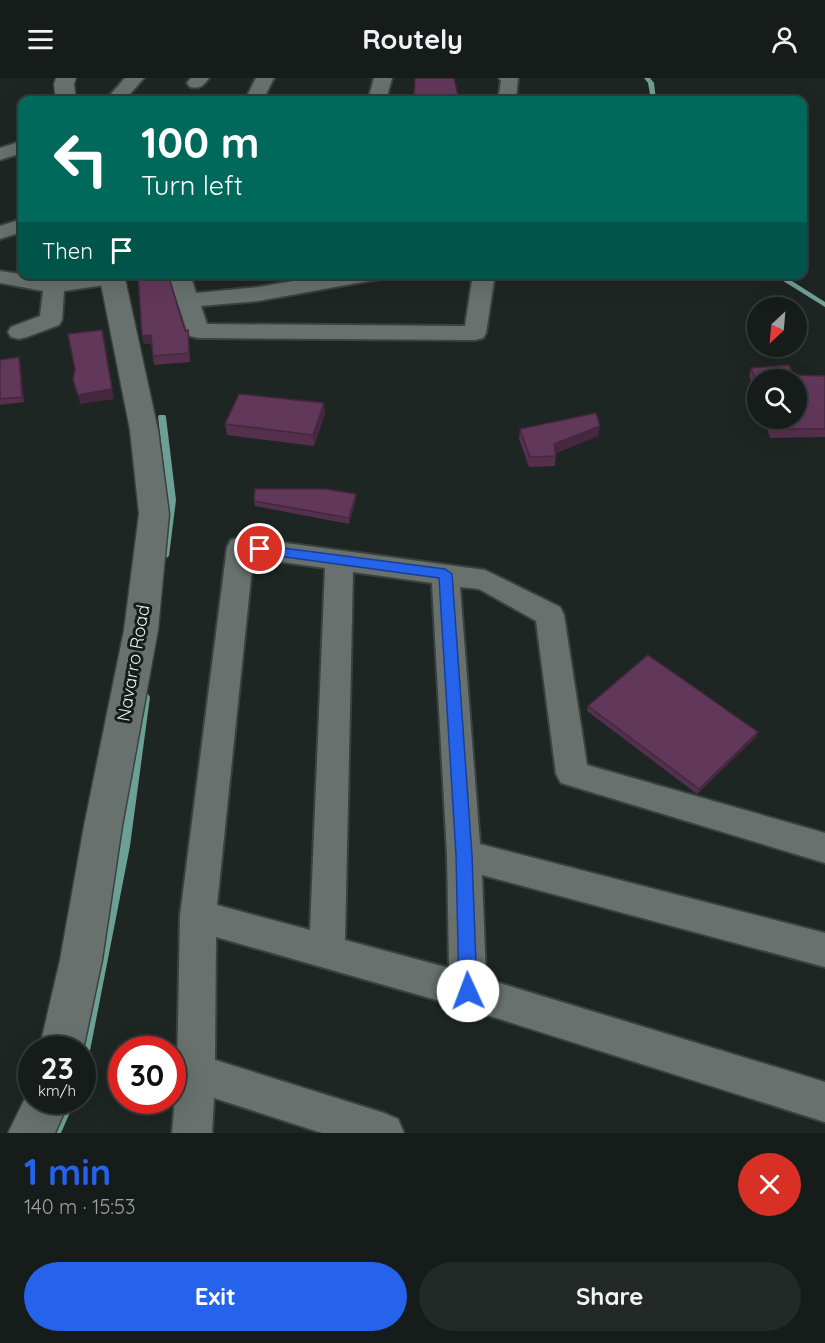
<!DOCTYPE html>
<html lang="en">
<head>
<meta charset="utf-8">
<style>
  body { margin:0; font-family:Quicksand,sans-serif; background:#232927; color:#f1f3f6; height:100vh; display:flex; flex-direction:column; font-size:22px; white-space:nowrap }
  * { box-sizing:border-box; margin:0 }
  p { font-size:20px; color:#9ea1a2 }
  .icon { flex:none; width:33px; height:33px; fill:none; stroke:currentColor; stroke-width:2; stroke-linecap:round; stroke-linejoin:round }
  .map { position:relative; height:1055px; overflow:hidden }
  .details { display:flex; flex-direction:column; background:#161c1a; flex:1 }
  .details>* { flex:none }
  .banner { position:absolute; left:18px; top:18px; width:789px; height:183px; border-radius:12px; box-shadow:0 6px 24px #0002,0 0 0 2px #353a39; background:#00695c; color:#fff; overflow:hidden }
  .needle { width:39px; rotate:206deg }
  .buttons { position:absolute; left:747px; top:219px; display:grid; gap:12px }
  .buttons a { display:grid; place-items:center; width:60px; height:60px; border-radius:50%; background:#161c1a; box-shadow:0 6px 24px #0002,0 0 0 2px #353a39; font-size:30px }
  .speed { position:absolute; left:18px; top:958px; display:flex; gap:12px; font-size:30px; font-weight:700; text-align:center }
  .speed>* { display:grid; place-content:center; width:78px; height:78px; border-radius:50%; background:#161c1a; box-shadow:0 6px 24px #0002,0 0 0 2px #353a39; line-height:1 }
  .speed small { font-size:15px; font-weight:400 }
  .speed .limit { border:9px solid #d22; background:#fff; color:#111 }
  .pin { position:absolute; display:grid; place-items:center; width:51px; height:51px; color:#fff; margin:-26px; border:3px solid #fff; border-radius:50%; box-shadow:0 2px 6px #0007 }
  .me { position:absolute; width:66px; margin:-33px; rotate:358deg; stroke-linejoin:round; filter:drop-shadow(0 0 4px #0008) }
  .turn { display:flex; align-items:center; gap:21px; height:126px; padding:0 24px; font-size:27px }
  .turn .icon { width:78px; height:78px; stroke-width:2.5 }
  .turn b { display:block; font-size:42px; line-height:51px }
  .then { display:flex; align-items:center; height:57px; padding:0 24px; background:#0003; gap:12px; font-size:22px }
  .round { display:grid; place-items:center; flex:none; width:63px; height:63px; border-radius:32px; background:#232927 }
  .headline { display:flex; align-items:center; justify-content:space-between; height:102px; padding:0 24px }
  h1 { font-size:36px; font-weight:700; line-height:45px; color:#2563eb }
  .button { display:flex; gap:12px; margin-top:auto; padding:12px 24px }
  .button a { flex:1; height:69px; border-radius:36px; background:#2563eb; color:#fff; font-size:24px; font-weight:700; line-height:69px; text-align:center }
  .button a+a { background:#232927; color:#f1f3f6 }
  header { display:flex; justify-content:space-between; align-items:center; height:78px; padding:0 24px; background:#161c1a; font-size:27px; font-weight:700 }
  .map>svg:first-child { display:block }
</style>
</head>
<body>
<header><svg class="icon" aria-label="menu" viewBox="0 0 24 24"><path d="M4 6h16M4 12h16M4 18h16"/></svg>Routely<svg class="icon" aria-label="person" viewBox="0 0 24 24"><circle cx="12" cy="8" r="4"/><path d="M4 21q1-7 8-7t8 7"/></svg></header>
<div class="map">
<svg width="825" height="1055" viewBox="0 0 825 1055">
  <rect width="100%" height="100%" fill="#1e2623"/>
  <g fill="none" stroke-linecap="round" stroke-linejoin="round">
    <g fill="#6da094" fill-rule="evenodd">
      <polygon points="644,0 650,0 654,5 656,22 651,22 648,5"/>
      <polygon points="772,196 781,196 825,224 825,229"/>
      <polygon points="159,337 165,337 166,339 176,422 169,478 165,481 161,478 168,422 158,339"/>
      <polygon points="145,615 148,616 150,619 130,768 88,983 86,987 82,989 82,972 78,972 120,768 140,619 142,616"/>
      <polygon points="63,1023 75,1023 61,1055 49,1055"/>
    </g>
    <defs>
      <g id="street">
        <polygon points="125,0 144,0 129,17 131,22 113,22 111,16"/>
        <path d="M191,0H209C203,8 200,11 190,9L187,5Z"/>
        <polygon points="256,0 274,0 263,22 245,22"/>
        <polygon points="374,0 392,0 386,22 368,22"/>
        <polygon points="499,0 518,0 516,22 498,22 501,3"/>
        <polygon points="22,63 22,75 0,82 0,70"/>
        <polygon points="22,141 22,154 0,161 0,148"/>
        <polygon points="0,193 41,199 40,196 62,196 63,200 90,196 120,196 123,200 120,205 112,206 64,213 62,242 59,247 27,259 19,261 11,259 8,254 11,249 40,238 43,213 0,205"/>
        <polygon points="168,196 190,196 196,215 258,209 334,196 384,196 382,201 374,202 258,223 201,228 207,246 465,248 473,196 495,196 486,255 483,260 475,262 198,260 190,258 187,253"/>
        <path d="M241,459L485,492L560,529L564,537L587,687L825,755V785L561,705L556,696L536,543L479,511L460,509L480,766L825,855V889L482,797L486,901L825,1004V1044L468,931L216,859L215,982L384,1035L398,1041L404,1055H322L214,1020L212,1055H172L177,995L180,838L227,469L231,462ZM253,480L325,490L310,852L217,827ZM353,494L432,505L447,777L449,890L345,862Z"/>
      </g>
      <g id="secondary">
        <polygon points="56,0 76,0 74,6 76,22 56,22 54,6"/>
        <polygon points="99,196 124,196 158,352 169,436 158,552 122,748 102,882 83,972 39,972 60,882 84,748 124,552 139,436 130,352"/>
        <polygon points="32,1006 32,1023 69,1023 55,1055 8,1055"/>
      </g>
    </defs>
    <use href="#street" stroke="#3a413f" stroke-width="4"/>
    <use href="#secondary" stroke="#3a413f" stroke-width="3"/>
    <use href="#street" fill="#68716e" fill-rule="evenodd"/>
    <use href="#secondary" fill="#68716e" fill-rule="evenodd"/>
  </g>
  <g fill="#54304d">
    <polygon points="415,0 459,22 414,22"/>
    <polygon points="136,196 168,196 185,253 188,252 190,284 154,287 151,265 144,266 142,258 138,202"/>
    <polygon points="0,282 20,284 24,324 0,327"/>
    <polygon points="751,290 793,297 825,298 825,359 770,360 764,340 796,340 758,302 758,323 749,298"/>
    <polygon points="325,336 314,368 227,357 225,346"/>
    <polygon points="520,351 598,358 556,375 555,388 529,389 519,361"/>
    <polygon points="356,421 349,446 255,428 254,423"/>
    <polygon points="588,628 756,659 697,716 587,633"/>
  </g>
  <g fill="#45273f">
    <polygon points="102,252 114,321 80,326 78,317"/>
    <polygon points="188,252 189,261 190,284 189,275"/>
    <polygon points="151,257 152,265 144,266 142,258"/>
    <polygon points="19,279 20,284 24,324 22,319"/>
    <polygon points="324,325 325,336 314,368 313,357"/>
    <polygon points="600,348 598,358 553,376 554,366"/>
    <polygon points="356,416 356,421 349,446 349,440"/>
    <polygon points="758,654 756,659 697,716 699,711"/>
  </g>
  <g fill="#62385a" stroke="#45273f" stroke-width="1.5">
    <polygon points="415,0 454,0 459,22 437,22 436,19 414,18"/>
    <polygon points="138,196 168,196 185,253 188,252 189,275 153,278 151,257 142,258"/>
    <polygon points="102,252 112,311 78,317 73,302 75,291 68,256"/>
    <polygon points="19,279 22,319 0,321 0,282"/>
    <polygon points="789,287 793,297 825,298 825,351 773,351 769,340 796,340 796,302 758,302 758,308 751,290"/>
    <polygon points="239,316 324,325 313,357 225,346"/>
    <polygon points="596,335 600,348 554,366 556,378 530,379 520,351"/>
    <polygon points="255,411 325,411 356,416 349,440 254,423"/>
    <polygon points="648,577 758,654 699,711 588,628"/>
  </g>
  <polygon fill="#2563eb" stroke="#184099" stroke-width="1.5" points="260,467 445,491 452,496 472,777 477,913 474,919 468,922 462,919 459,913 456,777 439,500 256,475 254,471 256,468"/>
  <g text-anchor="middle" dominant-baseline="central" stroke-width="6" stroke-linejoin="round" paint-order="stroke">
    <g font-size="18" fill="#ecf1ef" stroke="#151c1a">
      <text transform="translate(133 585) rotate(-80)">Navarro Road</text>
    </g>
  </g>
</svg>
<div class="buttons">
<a><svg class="needle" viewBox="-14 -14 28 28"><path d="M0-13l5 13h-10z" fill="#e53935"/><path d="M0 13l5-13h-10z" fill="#9ea1a2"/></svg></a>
<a><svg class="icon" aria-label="search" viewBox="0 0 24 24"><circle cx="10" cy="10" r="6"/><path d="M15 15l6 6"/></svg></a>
</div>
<div class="speed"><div>23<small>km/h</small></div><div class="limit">30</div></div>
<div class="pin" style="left:260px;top:471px;background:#d93025"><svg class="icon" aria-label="arrive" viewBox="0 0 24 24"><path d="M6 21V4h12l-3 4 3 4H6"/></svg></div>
<svg class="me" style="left:468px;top:913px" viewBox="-20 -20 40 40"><circle r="19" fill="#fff"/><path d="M0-13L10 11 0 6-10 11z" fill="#2563eb"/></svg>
<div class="banner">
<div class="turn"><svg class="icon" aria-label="left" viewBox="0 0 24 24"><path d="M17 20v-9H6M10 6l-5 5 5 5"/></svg><div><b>100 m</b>Turn left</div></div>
<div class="then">Then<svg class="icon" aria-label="arrive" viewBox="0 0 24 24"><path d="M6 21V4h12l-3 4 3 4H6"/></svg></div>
</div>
</div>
<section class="details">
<div class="headline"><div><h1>1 min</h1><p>140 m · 15:53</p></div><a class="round" style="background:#d93025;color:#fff"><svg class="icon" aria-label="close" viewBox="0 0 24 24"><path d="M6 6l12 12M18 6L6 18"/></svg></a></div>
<div class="button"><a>Exit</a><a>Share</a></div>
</section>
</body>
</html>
